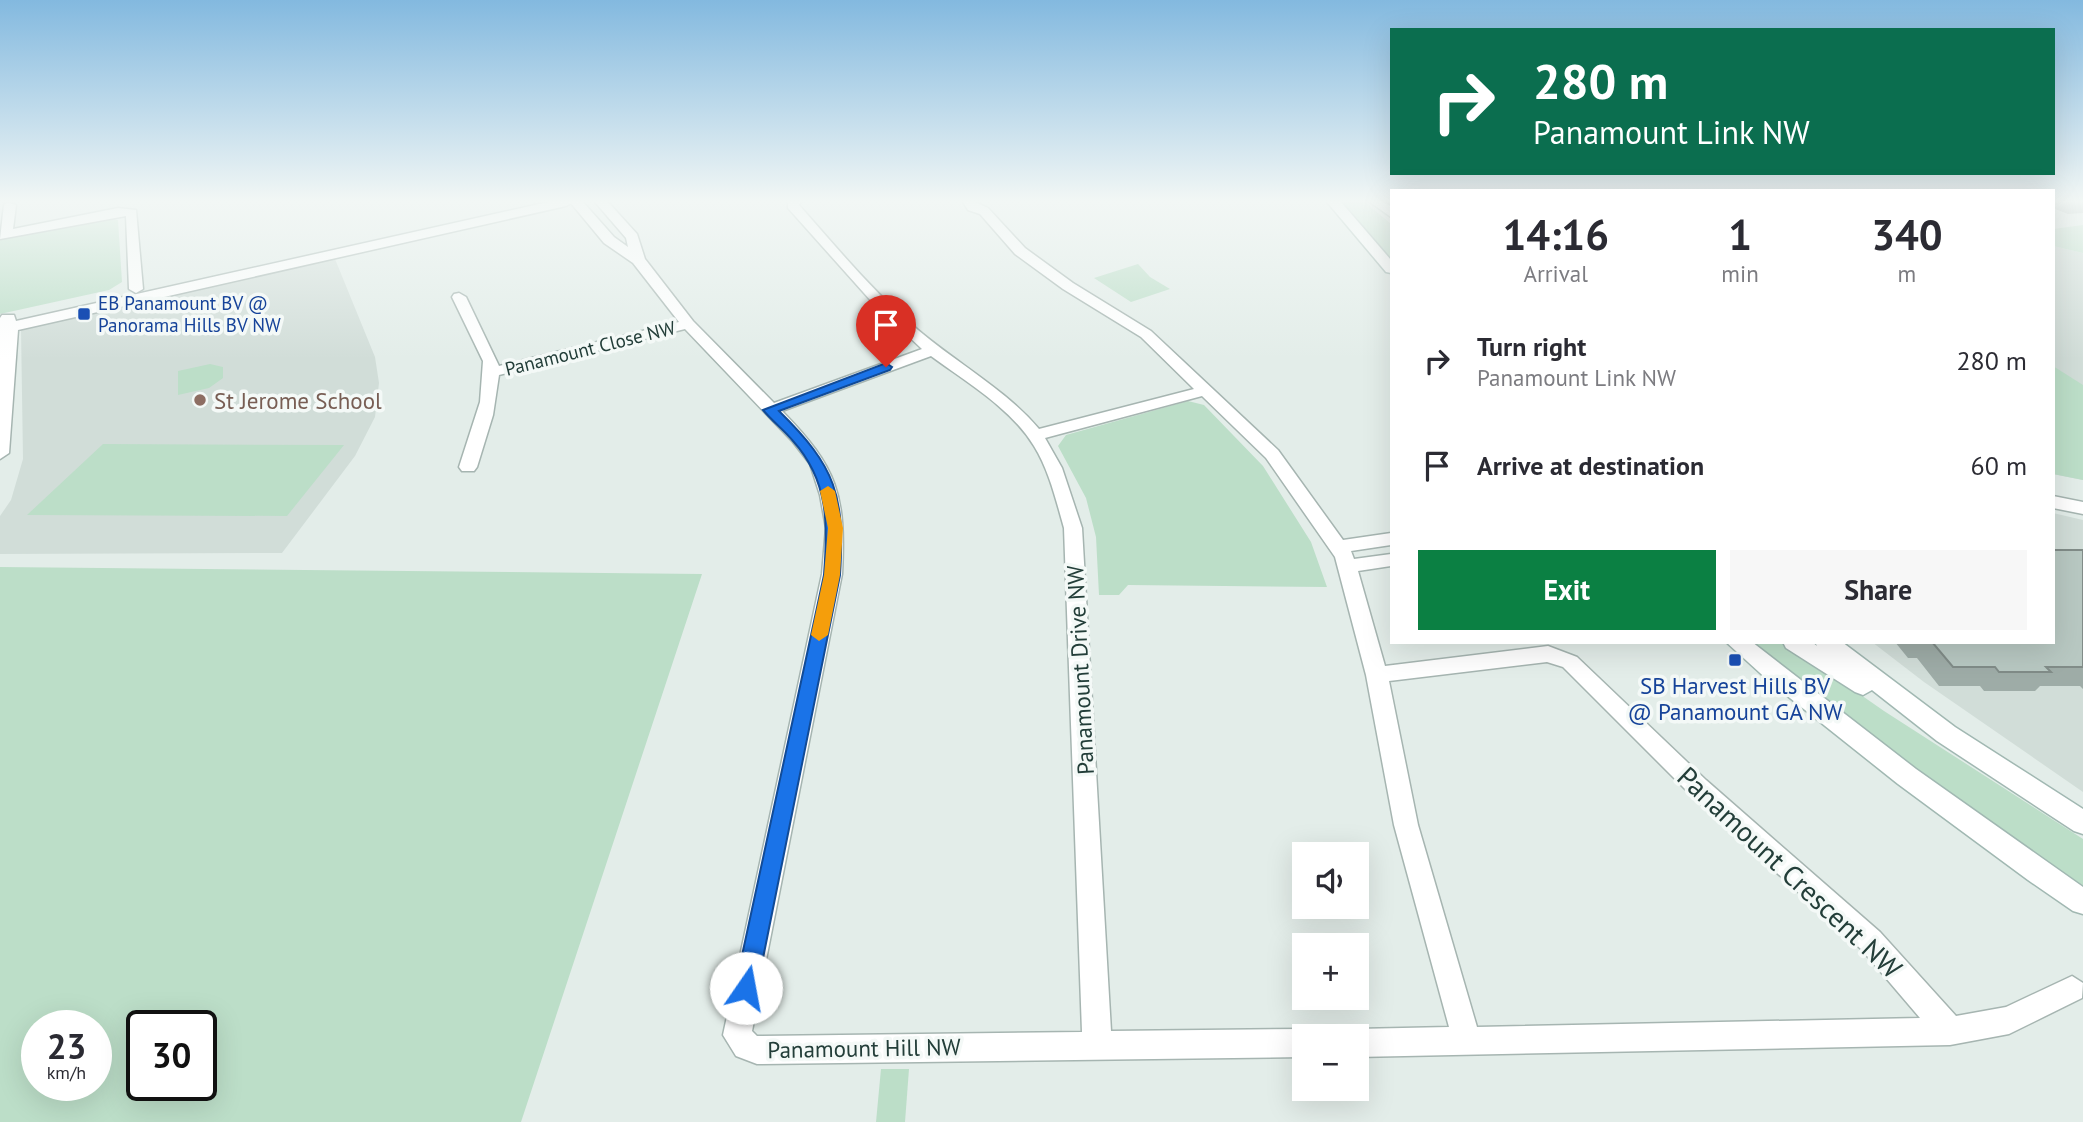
<!DOCTYPE html>
<html lang="en">
<head>
<meta charset="utf-8">
<style>
  body { margin:0; font-family:"PT Sans",sans-serif; background:#f7f7f7; color:#2b2b33; height:100vh; display:flex; flex-direction:column; font-size:26px; white-space:nowrap }
  * { box-sizing:border-box; margin:0 }
  p { font-size:23px; color:#7c7c81 }
  .icon { flex:none; width:38px; height:38px; fill:none; stroke:currentColor; stroke-width:2; stroke-linecap:round; stroke-linejoin:round }
  .map { position:relative; flex:1; overflow:hidden }
  .details { position:absolute; left:1390px; top:189px; width:665px; height:455px; display:flex; flex-direction:column; background:#fff; border-radius:0px; box-shadow:0 7px 28px #0002 }
  .details>* { flex:none }
  .banner { position:absolute; left:1390px; top:28px; width:665px; height:147px; border-radius:0px; box-shadow:0 7px 28px #0002; background:#0b6e4f; color:#fff; overflow:hidden }
  .tools { position:absolute; left:1292px; top:842px; display:grid; gap:14px }
  .tools a { display:grid; place-items:center; width:77px; height:77px; border-radius:0px; background:#fff; box-shadow:0 7px 28px #0002; font-size:35px }
  .speed { position:absolute; left:21px; top:1010px; display:flex; gap:14px; font-size:35px; font-weight:700; text-align:center }
  .speed>* { display:grid; place-content:center; width:91px; height:91px; border-radius:50%; background:#fff; box-shadow:0 7px 28px #0002; line-height:1 }
  .speed small { font-size:18px; font-weight:400 }
  .speed .limit { border:4px solid #111; border-radius:10px; background:#fff; color:#111 }
  .pin { position:absolute; display:grid; place-items:center; width:60px; height:60px; color:#fff; margin:-72px -30px; border-radius:50% 50% 50% 0; rotate:-45deg; box-shadow:0 0 7px #0007 }
  .pin .icon { rotate:45deg }
  .me { position:absolute; width:77px; margin:-38px; rotate:12deg; stroke-linejoin:round; filter:drop-shadow(0 0 5px #0008) }
  .turn { display:flex; align-items:center; gap:24px; height:147px; padding:0 28px; font-size:32px }
  .turn .icon { width:91px; height:91px; stroke-width:2.5 }
  .turn b { display:block; font-size:49px; line-height:60px }
  .eta { display:flex; justify-content:space-evenly; align-items:center; height:119px; text-align:center }
  .eta b { font-size:42px; font-weight:800; line-height:49px }
  .cta { display:flex; gap:14px; margin-top:auto; padding:14px 28px }
  .cta a { flex:1; height:80px; border-radius:0px; background:#0b8043; color:#fff; font-size:28px; font-weight:800; line-height:80px; text-align:center }
  .cta a+a { background:#f7f7f7; color:#2b2b33 }
  ul { padding:0; list-style:none }
  li { display:flex; align-items:center; gap:21px; height:105px; padding:0 28px }
  li div { flex:1 }
  li b { display:block; font-size:26px }
  li em { font-style:normal }
  .map>svg:first-child { display:block }
</style>
</head>
<body>
<div class="map">
<svg width="2083" height="1122" viewBox="0 0 2083 1122">
  <rect width="100%" height="100%" fill="#e3ede9"/>
  <g fill="#d1ddd8">
    <polygon points="2053,246 2083,253 2083,480 2053,474"/>
    <polygon points="335,259 375,357 379,383 375,417 355,456 282,553 0,554 0,516 11,500 23,459 21,328"/>
    <polygon points="2053,513 2083,520 2083,792 1924,682 1872,642 2053,642"/>
  </g>
  <g fill="#bcdec8" fill-rule="evenodd">
    <polygon points="1340,202 1365,202 1391,224 1391,262"/>
    <polygon points="105,218 118,220 122,282 109,290 0,314 0,239"/>
    <polygon points="2083,225 2083,253 2053,246 2053,229"/>
    <polygon points="1138,264 1150,277 1170,289 1131,302 1094,278"/>
    <polygon points="210,364 223,367 223,378 209,388 178,395 178,371"/>
    <polygon points="2053,366 2083,385 2083,480 2053,474"/>
    <polygon points="1188,401 1204,405 1263,466 1311,542 1327,587 1128,585 1119,595 1099,595 1096,537 1086,498 1058,446 1066,435"/>
    <polygon points="103,444 344,445 287,516 27,515"/>
    <path d="M0,567L702,574L521,1122H0ZM37,1026H96V1085H37ZM142,1026H201V1085H142Z"/>
    <polygon points="1744,642 1785,642 1884,711 2083,839 2083,894"/>
    <polygon points="881,1069 909,1069 905,1122 876,1122"/>
  </g>
  <g fill="none" stroke-linecap="round" stroke-linejoin="round">
    <defs>
      <g id="minor">
        <polygon points="7,202 16,205 13,229 118,208 136,210 143,289 136,293 129,289 126,216 0,239 4,205"/>
        <path d="M570,202H583L614,237L628,247L626,238L595,202H608L637,234L645,259L693,321L774,403L922,349L872,302L788,208V202H801L799,205C837,248 874,293 918,330C958,364 1005,389 1039,429L1194,389L1141,337L1063,289L1015,254L980,214L968,210L963,202H975L988,208L1025,248L1073,283L1151,331L1278,450L1343,540L1391,533V545L1351,551L1354,559L1391,554V566L1358,571L1385,666L1548,646L1577,657L1706,780L1880,932L1956,1016L2006,1007L2072,976L2083,983L2082,998L2009,1034L1950,1045L1356,1057V1036H1345L1356,1029L1449,1027L1394,825L1366,675L1335,557L1266,458L1202,396L1045,438L1062,468L1082,528L1111,1031L1304,1029L1315,1036H1304V1057L757,1064L736,1056L723,1035L822,574L826,528L820,495L810,464L793,442L685,329L499,375L493,415L477,467L474,471H462L459,467L480,402L483,361L452,297L454,294L459,293L466,297L499,366L679,322L633,263L604,243ZM931,356C966,382 1010,407 1034,446C1049,470 1056,500 1064,528L1082,1032L757,1036L752,1031L842,574C846,495 838,468 782,411ZM1547,662L1563,667L1690,794L1862,950L1920,1018L1477,1027L1418,825L1389,681Z"/>
      </g>
      <g id="tertiary">
        <polygon points="548,202 573,202 566,206 18,330 9,453 0,459 0,318 2,315 14,315 16,321"/>
        <polygon points="2053,496 2083,502 2083,514 2053,508"/>
      </g>
      <g id="secondary">
        <polygon points="1327,202 1341,202 1391,260 1391,273 1386,272"/>
        <polygon points="1370,202 1385,202 1391,207 1391,217"/>
        <polygon points="1726,642 1752,642 1916,769 2083,887 2083,914 2073,911 2028,880 1898,784 1771,683"/>
        <polygon points="1783,642 1812,642 1817,646 1815,642 1842,642 1955,727 2083,809 2083,834 2074,831 1937,741 1872,690 1863,695 1855,692 1786,648"/>
      </g>
    </defs>
    <use href="#minor" stroke="#a6b5b1" stroke-width="3"/>
    <use href="#tertiary" stroke="#a6b5b1" stroke-width="3"/>
    <use href="#secondary" stroke="#a1b8b2" stroke-width="3"/>
    <use href="#minor" fill="#fff" fill-rule="evenodd"/>
    <use href="#tertiary" fill="#fff" fill-rule="evenodd"/>
    <use href="#secondary" fill="#fff" fill-rule="evenodd"/>
  </g>
  <g fill="#9eaca7">
    <polygon points="2053,202 2083,202 2083,213 2068,214 2053,208"/>
    <polygon points="2083,550 2083,689 2080,686 2040,686 2035,691 1984,691 1980,686 1939,686 1917,658 1908,658 1895,642 2053,642"/>
  </g>
  <polygon fill="#b8c8c2" stroke="#818c88" stroke-width="2" points="2053,550 2083,550 2083,667 2046,667 2051,672 1999,672 1995,667 1953,667 1932,642 2053,642"/>
  <linearGradient id="sky" x2="0" y2="1"><stop stop-color="#83b9df"/><stop offset="0.56" stop-color="#f2f7f5"/><stop offset="1" stop-color="#f2f7f5" stop-opacity="0"/></linearGradient>
  <rect width="2083" height="359" fill="url(#sky)"/>
  <path fill="#1a73e8" stroke="#114b97" stroke-width="2" d="M886,363L892,367L890,370L779,411C836,467 845,495 840,575L757,988L754,996L746,999L738,996L735,988L824,575C828,525 829,481 793,441C784,430 772,421 763,410Z"/>
  <polygon fill="#f59e0b" points="828,486 835,491 843,528 840,575 828,635 819,641 811,635 824,575 828,528 820,491"/>
  <g fill="#1a4fb4" stroke="#f4f9f7" stroke-width="2.5">
    <rect x="77" y="307" width="14" height="14" rx="3.5"/>
    <rect x="1728" y="653" width="14" height="14" rx="3.5"/>
  </g>
  <circle fill="#8d6e63" stroke="#f4f9f7" stroke-width="2.5" cx="200" cy="400" r="7"/>
  <g text-anchor="middle" dominant-baseline="central" stroke-width="7" stroke-linejoin="round" paint-order="stroke">
    <g font-size="19" fill="#164399" stroke="#f4f9f7" text-anchor="start">
      <text x="98" y="303">EB Panamount BV @<tspan x="98" dy="22">Panorama Hills BV NW</tspan></text>
    </g>
    <g font-size="19" fill="#233e39" stroke="#f4f9f7">
      <text transform="translate(590 348) rotate(-14)">Panamount Close NW</text>
    </g>
    <g font-size="23" fill="#785e54" stroke="#f4f9f7" text-anchor="start">
      <text x="214" y="400">St Jerome School</text>
    </g>
    <g font-size="23" fill="#233e39" stroke="#f4f9f7">
      <text transform="translate(1080 670) rotate(-93)">Panamount Drive NW</text>
      <text transform="translate(864 1048) rotate(-1)">Panamount Hill NW</text>
    </g>
    <g font-size="23" fill="#164399" stroke="#f4f9f7">
      <text x="1735" y="685">SB Harvest Hills BV<tspan x="1735" dy="26">@ Panamount GA NW</tspan></text>
    </g>
    <g font-size="28" fill="#233e39" stroke="#f4f9f7">
      <text transform="translate(1790 872) rotate(43)">Panamount Crescent NW</text>
    </g>
  </g>
</svg>
<div class="tools">
<a><svg class="icon" aria-label="sound" viewBox="0 0 24 24"><path d="M4 9h4l5-4v14l-5-4H4zM17 9q2 3 0 6"/></svg></a>
<a>+</a>
<a>−</a>
</div>
<div class="speed"><div>23<small>km/h</small></div><div class="limit">30</div></div>
<div class="pin" style="left:886px;top:367px;background:#d93025"><svg class="icon" aria-label="arrive" viewBox="0 0 24 24"><path d="M6 21V4h12l-3 4 3 4H6"/></svg></div>
<svg class="me" style="left:746px;top:988px" viewBox="-20 -20 40 40"><circle r="19" fill="#fff"/><path d="M0-13L10 11 0 6-10 11z" fill="#1a73e8"/></svg>
<div class="banner">
<div class="turn"><svg class="icon" aria-label="right" viewBox="0 0 24 24"><path d="M7 20v-9h11M14 6l5 5-5 5"/></svg><div><b>280 m</b>Panamount Link NW</div></div>
</div>
<section class="details">
<div class="eta">
<div><b>14:16</b><p>Arrival</p></div>
<div><b>1</b><p>min</p></div>
<div><b>340</b><p>m</p></div>
</div>
<ul>
<li><svg class="icon" aria-label="right" viewBox="0 0 24 24"><path d="M7 20v-9h11M14 6l5 5-5 5"/></svg><div><b>Turn right</b><p>Panamount Link NW</p></div><em>280 m</em></li>
<li><svg class="icon" aria-label="arrive" viewBox="0 0 24 24"><path d="M6 21V4h12l-3 4 3 4H6"/></svg><div><b>Arrive at destination</b></div><em>60 m</em></li>
</ul>
<div class="cta"><a>Exit</a><a>Share</a></div>
</section>
</div>
</body>
</html>
